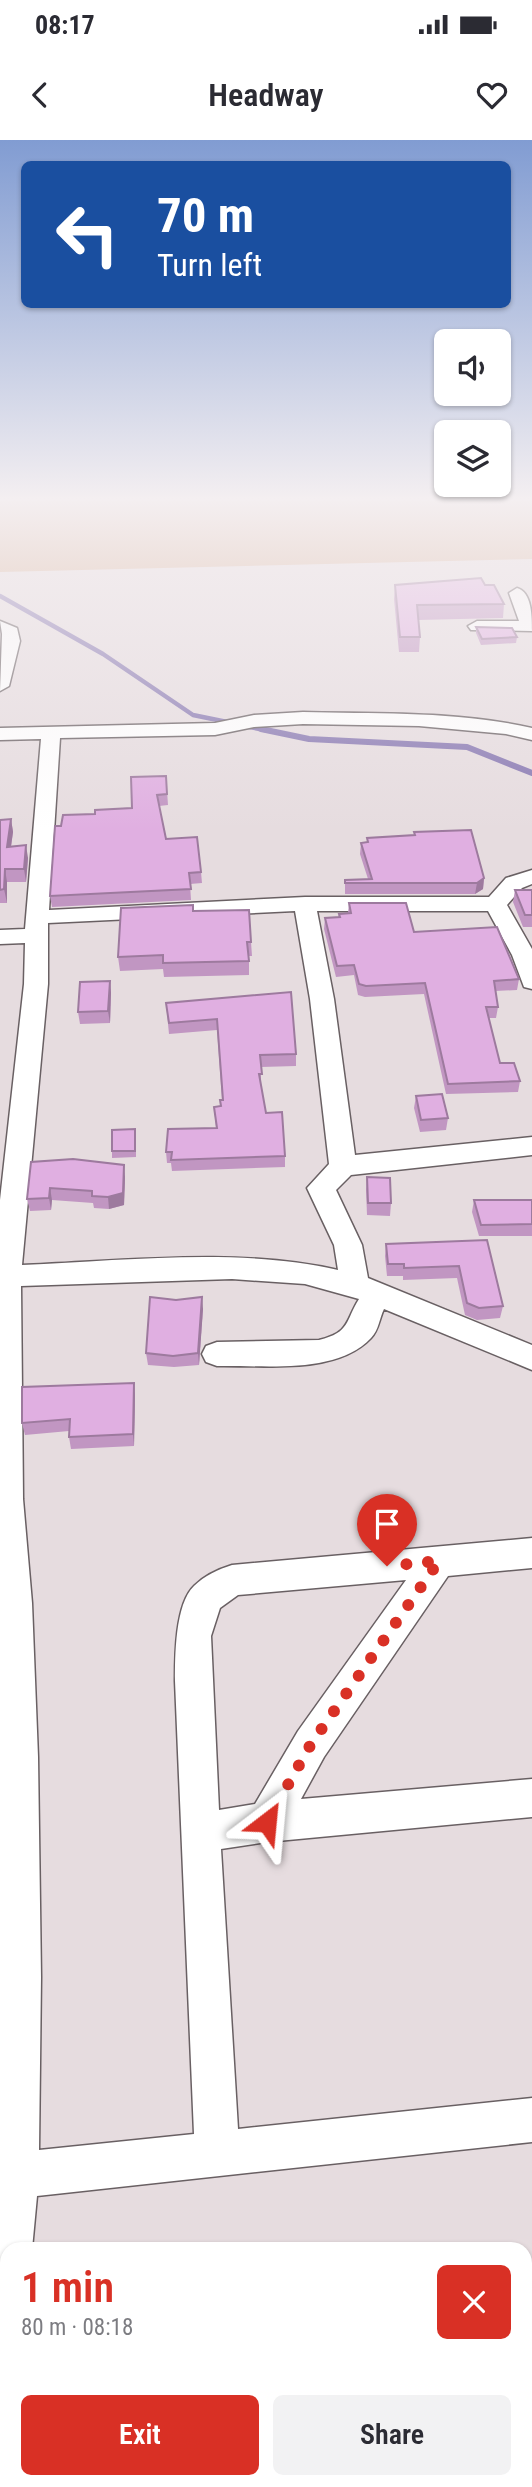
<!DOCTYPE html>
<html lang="en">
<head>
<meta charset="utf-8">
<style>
  body { margin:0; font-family:"Roboto Condensed",sans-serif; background:#f2f2f3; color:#2b2b33; height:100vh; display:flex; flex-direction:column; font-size:26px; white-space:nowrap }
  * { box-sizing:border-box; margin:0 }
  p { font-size:23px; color:#7c7c81 }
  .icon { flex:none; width:38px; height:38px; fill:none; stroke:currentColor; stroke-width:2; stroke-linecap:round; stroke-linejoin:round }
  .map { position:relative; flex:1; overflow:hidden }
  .drawer { position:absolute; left:0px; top:2102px; width:532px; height:247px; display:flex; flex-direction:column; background:#fff; border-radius:21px 21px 0 0; box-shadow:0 2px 5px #0004 }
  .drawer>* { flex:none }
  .guide { position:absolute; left:21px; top:21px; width:490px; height:147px; border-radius:10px; box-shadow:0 2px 5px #0004; background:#1a4fa0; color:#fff; overflow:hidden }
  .tools { position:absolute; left:434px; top:189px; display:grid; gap:14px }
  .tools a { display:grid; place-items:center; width:77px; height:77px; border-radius:10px; background:#fff; box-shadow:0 2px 5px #0004; font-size:35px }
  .pin { position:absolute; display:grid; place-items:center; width:60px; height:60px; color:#fff; margin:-72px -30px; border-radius:50% 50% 50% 0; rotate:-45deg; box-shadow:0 0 7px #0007 }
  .pin .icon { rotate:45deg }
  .me { position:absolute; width:77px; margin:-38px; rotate:29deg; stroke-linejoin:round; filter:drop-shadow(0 0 5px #0008) }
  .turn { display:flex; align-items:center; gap:24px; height:147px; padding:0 21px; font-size:32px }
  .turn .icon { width:91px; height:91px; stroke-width:2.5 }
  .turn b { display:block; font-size:49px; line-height:60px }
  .round { display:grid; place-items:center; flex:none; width:74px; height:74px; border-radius:10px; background:#f2f2f3 }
  .summary { display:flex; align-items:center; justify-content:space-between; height:119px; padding:0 21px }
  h1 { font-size:42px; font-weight:600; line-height:52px; color:#d93025 }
  .button { display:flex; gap:14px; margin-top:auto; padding:14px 21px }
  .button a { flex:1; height:80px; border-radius:10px; background:#d93025; color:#fff; font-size:28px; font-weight:600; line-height:80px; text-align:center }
  .button a+a { background:#f2f2f3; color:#2b2b33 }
  .status { display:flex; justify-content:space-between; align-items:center; height:49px; padding:0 35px; background:#fff; direction:ltr }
  .status svg { height:19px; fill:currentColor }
  header { display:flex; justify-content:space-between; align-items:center; height:91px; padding:0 21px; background:#fff; font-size:32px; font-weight:600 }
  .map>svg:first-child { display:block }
</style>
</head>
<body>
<div class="status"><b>08:17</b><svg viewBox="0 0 49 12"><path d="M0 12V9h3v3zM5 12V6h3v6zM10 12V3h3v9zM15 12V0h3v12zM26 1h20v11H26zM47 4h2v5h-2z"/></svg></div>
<header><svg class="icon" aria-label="back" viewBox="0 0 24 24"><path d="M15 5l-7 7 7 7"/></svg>Headway<svg class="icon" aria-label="heart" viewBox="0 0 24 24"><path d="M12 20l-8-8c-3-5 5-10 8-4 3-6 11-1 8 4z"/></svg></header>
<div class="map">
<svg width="532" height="2347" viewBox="0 0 532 2347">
  <rect width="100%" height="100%" fill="#e6dcdf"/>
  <polygon fill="#d6ab8d" points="0,361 532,361 532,419 0,432"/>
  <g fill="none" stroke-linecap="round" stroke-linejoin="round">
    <g stroke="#8777b1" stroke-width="4.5">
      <polyline points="0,456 103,514 193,575 232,583"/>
      <polyline points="244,586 270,591"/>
    </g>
    <polyline stroke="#8777b1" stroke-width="6" points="261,589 309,599 467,607 532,633"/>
    <defs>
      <g id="street">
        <path d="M517,448C532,452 532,477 532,491L471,490L468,486L477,481H519L509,453Z"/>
        <polygon points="0,481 17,488 20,501 9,546 0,551 2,494"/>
        <path d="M303,572C379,574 457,571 532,588V600L506,594L419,586L303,584L254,587L215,595L60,598L49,770L305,757H489L506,738L532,730V744L522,748L507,765L532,809V849L524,847L512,815L488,771H317L334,859L355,1015L532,997V1015L351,1035L336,1050L362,1105L368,1138L532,1205V1230L384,1169C379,1179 379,1190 371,1198C336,1235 265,1225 217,1226L206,1222L202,1214L206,1206L217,1202L319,1200C351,1192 345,1181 359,1159L305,1144L232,1139L21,1146L23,1359L32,1463L38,1617L41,1837L39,2010L194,1994L175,1541C175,1517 175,1464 194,1446C204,1436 219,1429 232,1425L532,1398V1428L448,1436L324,1617L301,1659L532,1639V1677L267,1702L221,1709L238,1989L532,1958V2002L37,2056L32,2109H7V2224L0,2227V1060L24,844L25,803L0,804V790L25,789L41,599L0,600V588L215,583L254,575ZM295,771L310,859L329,1024L307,1048L334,1105L338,1130C239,1107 123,1121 22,1125L48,844V783ZM406,1440L298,1591L255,1664L219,1670L211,1496L220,1468L238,1455Z"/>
      </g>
    </defs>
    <use href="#street" stroke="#696063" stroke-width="3"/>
    <use href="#street" fill="#fff" fill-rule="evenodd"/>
  </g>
  <g fill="#c196c2">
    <polygon points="395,445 485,445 504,464 503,478 418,480 420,497 419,512 399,512 394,459"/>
    <polygon points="476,487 517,497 516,503 481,505 476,493"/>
    <polygon points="166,636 168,665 159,666 166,699 201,732 202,743 190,744 191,760 52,767 50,756 95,674 132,668"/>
    <polygon points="11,679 13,692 11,707 28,718 26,742 7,742 7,763 0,763 0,680"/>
    <polygon points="414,692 484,738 483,749 475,754 345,754 345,740 368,739 360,714 361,703 367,703 367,698 414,695"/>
    <polygon points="515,750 532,750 532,787 523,787 513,762"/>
    <polygon points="349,763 519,839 517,850 495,851 498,867 496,878 488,878 500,923 520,941 518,952 446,954 424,854 365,857 358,855 354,835 336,837 324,789 325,778 338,777 339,774 348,773"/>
    <polygon points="193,771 251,802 252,816 249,816 249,835 164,837 163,829 120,831 118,817"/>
    <polygon points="110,841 111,853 110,883 80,884 78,872"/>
    <polygon points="291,852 296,914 296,926 261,927 261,945 266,973 285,1016 285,1027 172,1031 171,1023 167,1023 166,1012 216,988 214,967 220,966 220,960 222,960 217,890 169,894 166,863"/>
    <polygon points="416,956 448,978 446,990 420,992 414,968"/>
    <polygon points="136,996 136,1017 112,1018 112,1011"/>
    <polygon points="31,1022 125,1037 124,1065 109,1069 94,1068 93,1063 52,1060 51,1070 30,1071 27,1059"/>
    <polygon points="367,1037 391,1063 390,1076 367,1075 366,1050"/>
    <polygon points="474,1060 532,1060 532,1096 479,1096 472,1072"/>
    <polygon points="487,1100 503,1166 500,1178 477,1180 465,1175 457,1138 403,1140 403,1136 387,1136 385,1116 386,1104"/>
    <polygon points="203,1169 199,1225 174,1227 148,1225 146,1213"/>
    <polygon points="134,1243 135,1255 134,1306 71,1309 69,1297 69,1291 25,1295 22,1283"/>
  </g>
  <g fill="#9d7a9e">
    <polygon points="11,679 13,692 9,720 7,707"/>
    <polygon points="26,705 28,718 26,742 24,729"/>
    <polygon points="5,729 7,742 7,763 4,749"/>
    <polygon points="484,738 483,749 475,754 477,743"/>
    <polygon points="110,841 111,853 110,883 108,871"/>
    <polygon points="124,1025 125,1037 124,1065 109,1069 108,1057"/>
    <polygon points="50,1048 52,1060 51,1070 49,1058"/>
    <polygon points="202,1157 203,1169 199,1225 198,1213"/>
    <polygon points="134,1243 135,1255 134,1306 133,1294"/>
  </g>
  <g fill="#e0afe1" stroke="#9d7a9e" stroke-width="2">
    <polygon points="481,438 485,445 494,445 504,464 417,465 420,497 400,497 395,445"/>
    <polygon points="476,487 512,488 517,497 482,499"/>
    <polygon points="166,636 167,654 157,655 166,699 197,697 201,732 189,733 191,749 50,756 55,686 61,686 63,675 95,674 95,670 132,668 131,637"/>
    <polygon points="11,679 7,707 26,705 24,729 5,729 4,749 0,750 0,680"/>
    <polygon points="471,690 484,738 477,743 345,743 345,740 372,739 361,703 368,702 367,698 415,695 414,692"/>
    <polygon points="515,750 532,750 532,775 525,775"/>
    <polygon points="349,763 406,763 414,792 497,787 519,839 494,841 498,867 486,867 500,923 514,923 520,941 448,944 425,843 366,846 359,844 354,825 337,826 325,778 340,777 339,774 351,773"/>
    <polygon points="193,765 193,771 249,770 251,802 247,802 249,821 163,823 163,815 118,817 121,768"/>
    <polygon points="110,841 108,871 78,872 80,842"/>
    <polygon points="291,852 296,914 260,915 262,934 259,934 266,973 282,972 285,1016 171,1020 172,1012 166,1012 168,989 217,988 214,967 221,966 220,960 223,960 217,879 169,883 166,863"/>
    <polygon points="442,954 448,978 421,980 416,956"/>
    <polygon points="135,989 135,1011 112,1011 112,990"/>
    <polygon points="73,1019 124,1025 123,1053 108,1057 92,1056 92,1051 50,1048 49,1058 27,1059 31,1022"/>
    <polygon points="367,1037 390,1038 391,1063 368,1063"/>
    <polygon points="474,1060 532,1060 532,1084 481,1085"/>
    <polygon points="487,1100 503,1166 479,1168 467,1163 459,1126 404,1128 404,1124 388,1124 386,1104"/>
    <polygon points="150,1157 176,1160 202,1157 198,1213 173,1216 146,1213"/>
    <polygon points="134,1243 133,1294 69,1297 70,1279 22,1283 22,1247"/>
    <polygon points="7,2243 7,2281 0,2283 0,2244"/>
  </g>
  <linearGradient id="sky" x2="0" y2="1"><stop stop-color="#819cd2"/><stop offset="0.52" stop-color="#f4eff1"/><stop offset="1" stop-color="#f4eff1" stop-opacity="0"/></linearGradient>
  <rect width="532" height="690" fill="url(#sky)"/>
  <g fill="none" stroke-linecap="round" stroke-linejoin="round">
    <polyline stroke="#d93025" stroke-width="12" stroke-dasharray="0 21.6" points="267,1682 311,1604 439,1421 387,1426"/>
  </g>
</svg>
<div class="tools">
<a><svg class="icon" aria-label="sound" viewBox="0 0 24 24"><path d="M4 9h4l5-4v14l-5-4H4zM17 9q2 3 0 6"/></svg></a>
<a><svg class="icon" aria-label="layers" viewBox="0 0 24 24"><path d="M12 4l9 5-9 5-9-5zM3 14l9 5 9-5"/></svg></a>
</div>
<div class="pin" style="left:387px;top:1426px;background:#d93025"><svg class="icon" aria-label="arrive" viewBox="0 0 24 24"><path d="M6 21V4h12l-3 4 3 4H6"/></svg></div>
<svg class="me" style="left:267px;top:1682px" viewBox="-20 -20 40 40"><path d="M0-17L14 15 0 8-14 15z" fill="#d93025" stroke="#fff" stroke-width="4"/></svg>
<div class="guide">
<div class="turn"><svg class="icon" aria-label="left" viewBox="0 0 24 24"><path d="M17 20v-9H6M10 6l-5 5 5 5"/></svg><div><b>70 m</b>Turn left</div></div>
</div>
<section class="drawer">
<div class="summary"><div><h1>1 min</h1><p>80 m · 08:18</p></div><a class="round" style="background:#d93025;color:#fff"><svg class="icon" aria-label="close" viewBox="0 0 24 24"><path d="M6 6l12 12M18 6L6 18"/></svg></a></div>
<div class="button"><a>Exit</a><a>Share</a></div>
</section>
</div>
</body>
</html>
